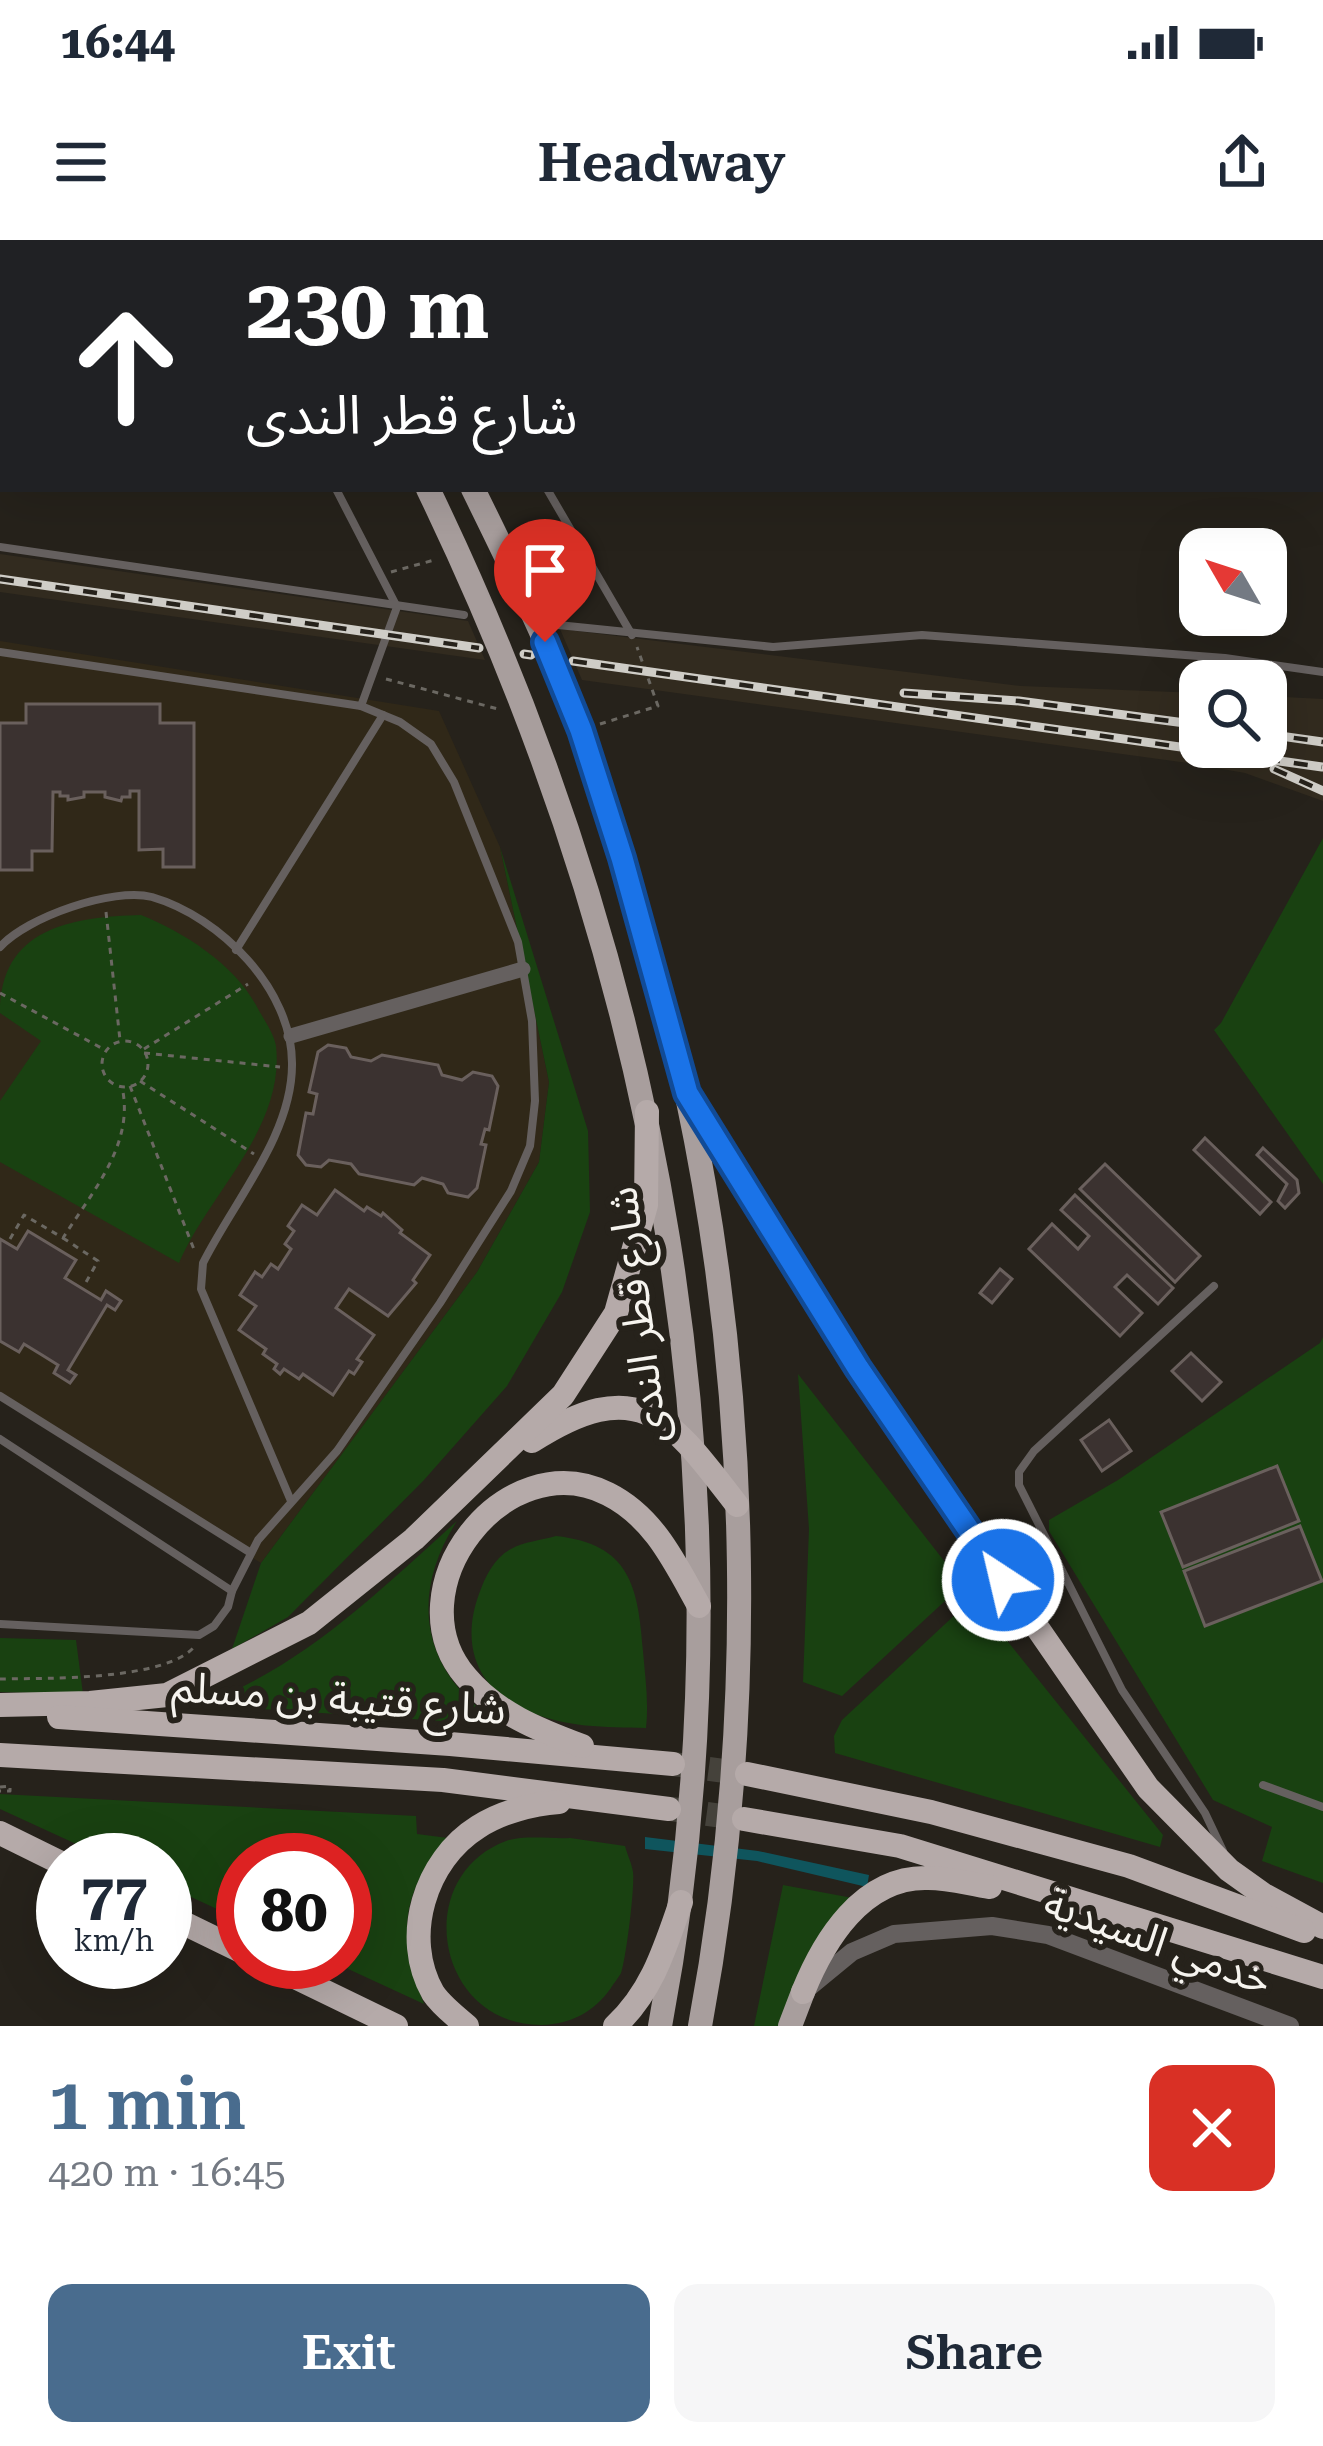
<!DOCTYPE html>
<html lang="en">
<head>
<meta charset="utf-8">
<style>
  body { margin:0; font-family:"Roboto Serif","Noto Sans Arabic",serif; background:#f6f6f7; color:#1f2937; height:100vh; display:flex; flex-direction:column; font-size:45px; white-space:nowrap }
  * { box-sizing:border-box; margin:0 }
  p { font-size:39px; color:#747a83 }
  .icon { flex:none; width:66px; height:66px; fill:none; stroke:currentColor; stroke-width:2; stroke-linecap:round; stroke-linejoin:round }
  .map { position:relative; height:1786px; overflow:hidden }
  .details { display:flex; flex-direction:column; background:#fff; flex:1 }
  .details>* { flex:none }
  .guide { position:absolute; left:0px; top:0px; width:1323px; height:252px; box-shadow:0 12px 48px #0002; background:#202124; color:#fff; overflow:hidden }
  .needle { width:78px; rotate:309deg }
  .tools { position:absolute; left:1179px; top:288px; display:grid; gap:24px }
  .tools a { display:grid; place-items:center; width:108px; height:108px; border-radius:24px; background:#fff; box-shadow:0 12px 48px #0002; font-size:60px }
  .speed { position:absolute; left:36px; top:1593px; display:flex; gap:24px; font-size:60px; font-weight:700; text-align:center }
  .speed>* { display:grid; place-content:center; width:156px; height:156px; border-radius:50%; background:#fff; box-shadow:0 12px 48px #0002; line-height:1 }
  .speed small { font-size:30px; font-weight:400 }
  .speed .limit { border:18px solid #d22; background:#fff; color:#111 }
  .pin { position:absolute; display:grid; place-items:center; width:102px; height:102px; color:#fff; margin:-123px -51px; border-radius:50% 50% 50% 0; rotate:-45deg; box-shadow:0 0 12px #0007 }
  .pin .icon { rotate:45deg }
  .me { position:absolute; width:132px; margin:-66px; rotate:325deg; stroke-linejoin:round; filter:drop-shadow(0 0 9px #0008) }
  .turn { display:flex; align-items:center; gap:42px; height:252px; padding:0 48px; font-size:54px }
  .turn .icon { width:156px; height:156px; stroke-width:2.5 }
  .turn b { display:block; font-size:84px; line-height:102px }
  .round { display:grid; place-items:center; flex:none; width:126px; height:126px; border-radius:24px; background:#f6f6f7 }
  .headline { display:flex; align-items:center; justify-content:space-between; height:204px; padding:0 48px }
  h1 { font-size:72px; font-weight:600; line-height:90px; color:#496c8e }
  .button { display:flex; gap:24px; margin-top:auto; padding:24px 48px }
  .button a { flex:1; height:138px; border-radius:24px; background:#496c8e; color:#fff; font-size:48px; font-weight:600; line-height:138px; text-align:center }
  .button a+a { background:#f6f6f7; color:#1f2937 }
  .status { display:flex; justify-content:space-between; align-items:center; height:84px; padding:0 60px; background:#fff; direction:ltr }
  .status svg { height:33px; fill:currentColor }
  header { display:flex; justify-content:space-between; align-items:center; height:156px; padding:0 48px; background:#fff; font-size:54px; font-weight:600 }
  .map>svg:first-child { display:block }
</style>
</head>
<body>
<div class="status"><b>16:44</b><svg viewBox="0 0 49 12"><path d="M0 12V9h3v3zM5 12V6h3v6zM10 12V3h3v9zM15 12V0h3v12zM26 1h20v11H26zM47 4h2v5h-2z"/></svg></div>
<header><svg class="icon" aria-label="menu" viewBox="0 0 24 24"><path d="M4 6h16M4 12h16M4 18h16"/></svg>Headway<svg class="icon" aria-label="share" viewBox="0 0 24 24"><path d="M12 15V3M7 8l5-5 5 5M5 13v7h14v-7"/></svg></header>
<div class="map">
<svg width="1323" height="1786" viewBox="0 0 1323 1786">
  <rect width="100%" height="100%" fill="#26221b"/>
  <g fill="#322b1f">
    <polygon points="0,314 468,381 485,420 0,352"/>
    <polygon points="560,389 1021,446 1200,453 1200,507 1266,507 1266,456 1323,459 1323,561 1245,533 1188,523 582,440"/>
  </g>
  <polygon fill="#302818" points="0,401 439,471 500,607 549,842 539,922 477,1032 261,1323 0,1160"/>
  <g fill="#194111">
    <polygon points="1323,598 1323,944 1214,790 1221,783"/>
    <polygon points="500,607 588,891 590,972 562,1052 507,1146 424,1240 288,1377 232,1409 261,1323 477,1032 539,922 549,842"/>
    <path d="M141,675C183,692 233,723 256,765C262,777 274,793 276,806C285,889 209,953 179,1023L0,922V861L41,801L0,773C0,688 71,677 141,675Z"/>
    <polygon points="1323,1097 1323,1643 1262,1621 1272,1587 1213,1560 1049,1291 1049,1280 1118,1240 1320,1103"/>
    <polygon points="798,1134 959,1340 959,1348 842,1456 803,1442 809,1289"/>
    <path d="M457,1281C407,1358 423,1436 502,1485L200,1465C302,1428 378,1352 457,1281Z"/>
    <path d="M556,1296C630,1304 638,1346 643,1411C645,1436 649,1462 646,1488C605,1487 565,1488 526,1470C475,1448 461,1403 479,1354C485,1337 494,1318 511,1309C523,1302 542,1300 556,1296Z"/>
    <polygon points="973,1358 1163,1595 1160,1607 835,1513 834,1496 842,1480"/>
    <polygon points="0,1398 76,1400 83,1454 0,1452"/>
    <path d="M0,1554L416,1576L417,1594L448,1598C398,1657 399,1694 424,1764L333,1722H345V1620H243V1681L165,1645V1620H111L0,1569Z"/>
    <path d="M570,1598L625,1606C627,1614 632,1624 633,1632C635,1646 626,1719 621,1733C621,1734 612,1746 611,1748C594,1772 571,1784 542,1785C436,1786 410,1637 506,1601C523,1595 551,1599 570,1598Z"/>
    <polygon points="783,1645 858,1659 785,1786 754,1786"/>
  </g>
  <polygon fill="#0f555d" points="645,1597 758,1611 869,1635 867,1647 757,1621 645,1609"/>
  <g fill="#3b3230" stroke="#6a605d" stroke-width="3">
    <polygon points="26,464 160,464 160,483 194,483 194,627 163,627 163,609 139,610 139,551 130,551 130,557 122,557 121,561 105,557 105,552 84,552 84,557 68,560 68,556 60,556 60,552 53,552 52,611 32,611 32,630 0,630 0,483 26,483"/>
    <polygon points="328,805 346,808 351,817 371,821 382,815 438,825 442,835 462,840 473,832 492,836 498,846 489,890 485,889 481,904 486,905 477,948 468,957 448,953 443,944 422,938 414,945 359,934 351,924 329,920 321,927 306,925 298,915 306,873 313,874 317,854 309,852 318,812"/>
    <polygon points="1205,898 1271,962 1260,974 1194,910"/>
    <polygon points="1263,908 1297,940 1299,953 1285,968 1278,961 1287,944 1257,915"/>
    <polygon points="1105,924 1200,1016 1175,1042 1080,949"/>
    <polygon points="335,950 364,971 367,967 381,976 383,973 402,990 400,993 430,1015 413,1040 416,1043 388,1076 349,1049 336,1068 374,1095 357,1119 362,1122 354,1134 349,1131 333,1155 303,1134 299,1139 284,1129 280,1134 274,1129 277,1124 263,1114 266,1109 239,1090 256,1066 240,1055 255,1032 262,1037 271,1024 278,1029 291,1009 285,1004 294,991 288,986 302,965 317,975"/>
    <polygon points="1075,955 1173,1048 1158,1064 1127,1035 1115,1047 1142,1073 1120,1096 1029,1009 1052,984 1078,1009 1089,996 1061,970"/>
    <polygon points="28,991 76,1020 65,1038 101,1060 106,1051 121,1061 115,1070 107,1065 68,1130 76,1135 70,1143 54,1133 58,1125 42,1115 24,1104 19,1112 0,1101 0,999 17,1009"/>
    <polygon points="1000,1029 1012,1039 992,1063 980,1053"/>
    <polygon points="1191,1113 1221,1142 1202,1161 1172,1131"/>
    <polygon points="1109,1180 1131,1211 1102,1231 1081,1200"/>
    <polygon points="1277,1226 1299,1281 1183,1327 1161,1272"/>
    <polygon points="1300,1286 1322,1341 1205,1386 1184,1331"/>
  </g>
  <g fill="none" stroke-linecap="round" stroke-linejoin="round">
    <g stroke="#45423b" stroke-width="24" stroke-dasharray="24 12" stroke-linecap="butt">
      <polyline points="673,1524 747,1534"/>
      <polyline points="671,1569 744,1579"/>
    </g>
    <g stroke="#6b6862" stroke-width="3" stroke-dasharray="6 6" stroke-linecap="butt">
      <polyline points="391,332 434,320"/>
      <polyline points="535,332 571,318"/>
      <polyline points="386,439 498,469"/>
      <polyline points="600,484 658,466 637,407"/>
      <polyline points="106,672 120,800"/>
      <polyline points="0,753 105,810"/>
      <circle cx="125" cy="824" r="23"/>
      <polyline points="144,809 248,744"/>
      <polyline points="144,813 280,827"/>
      <polyline points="140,841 254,914"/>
      <polyline points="130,846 195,1012"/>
      <polyline points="63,998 98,1021 85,1044"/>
      <path d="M10,999L24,975L63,998C92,952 135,904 122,847"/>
      <path d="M0,1439C45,1438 166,1441 195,1406"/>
      <polyline points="0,1547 10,1546 10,1551 0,1551"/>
    </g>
    <g stroke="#65605f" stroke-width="8">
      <polyline points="201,0 203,3"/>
      <polyline points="394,0 396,3"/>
      <polyline points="336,249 397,367 361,466"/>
      <polyline points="547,249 632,395"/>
      <polyline points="0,307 464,375"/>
      <polyline points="558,385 773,407 922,395 1225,418 1323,432"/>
      <polyline points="0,412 361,466 400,482 431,504 454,542 518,702 532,781 535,861 530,906 511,951 440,1063 337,1211 258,1300 232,1351 228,1367 214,1386 199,1395 0,1384"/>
      <path d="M0,707C27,677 113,647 152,657C221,677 292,750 292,823C293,894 234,961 203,1023L201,1049L291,1261"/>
      <polyline points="236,710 383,475"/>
      <polyline points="1214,1046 1034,1211 1019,1232 1019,1245 1122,1450 1205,1573 1223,1611"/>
      <polyline points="0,1156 251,1313"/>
      <polyline points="0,1199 232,1351"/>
      <polyline points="1263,1545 1323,1567"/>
    </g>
    <polyline stroke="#65605f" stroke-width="15" points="291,796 523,729"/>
    <polyline stroke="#65605f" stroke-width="18" points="807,1749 852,1712 894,1694 992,1686 1048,1695 1290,1786"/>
    <g stroke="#a89e9d" stroke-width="24">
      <polyline points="286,0 288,3"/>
      <polyline points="332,0 334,3"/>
      <path d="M428,249C659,727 760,1259 660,1786"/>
      <path d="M473,249C509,322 545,396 575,472C600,537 618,605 637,672C655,732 674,794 687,856C751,1158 757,1482 700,1786"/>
      <polyline points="790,1786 803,1752"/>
    </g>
    <g stroke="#b5aaa9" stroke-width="24">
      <polyline points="687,852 858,1128 1148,1548 1229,1630 1264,1655 1323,1687"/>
      <path d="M532,1201C640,1132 670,1178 737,1265"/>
      <polyline points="0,1465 90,1463 167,1455 309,1383 414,1299 563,1155 616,1073 646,965 647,872"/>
      <polyline points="59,1477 450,1504 673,1524"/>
      <path d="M582,1506C539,1490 496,1473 466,1437C391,1350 505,1202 608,1254C654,1277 675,1323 699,1366"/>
      <polyline points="0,1515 443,1540 669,1569"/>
      <polyline points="747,1534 931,1572 1129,1626 1304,1691"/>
      <polyline points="744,1579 900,1606 1323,1737"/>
      <polyline points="0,1593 63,1624"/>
      <polyline points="165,1674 243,1712"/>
      <polyline points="264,1722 396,1786"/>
      <path d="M803,1752C824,1700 862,1638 925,1638C946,1637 969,1644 990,1647"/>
      <path d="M467,1786C456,1777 441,1765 433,1753C401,1697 425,1620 478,1587C501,1572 532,1564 559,1562"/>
      <path d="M615,1786C652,1752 665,1708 681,1662"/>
    </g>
    <defs>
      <g id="rail">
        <polyline points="0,339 479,408"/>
        <polyline points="524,414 531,415"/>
        <polyline points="573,421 1322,527"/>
        <polyline points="904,453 1019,461 1200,485"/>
        <polyline points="1266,494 1323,502"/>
        <polyline points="1274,529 1323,551"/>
      </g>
    </defs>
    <use href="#rail" stroke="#cfcdc7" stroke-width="9"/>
    <use href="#rail" stroke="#26221b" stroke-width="4.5" stroke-dasharray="14" stroke-linecap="butt"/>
  </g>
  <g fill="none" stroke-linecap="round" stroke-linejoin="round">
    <defs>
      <polyline id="route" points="545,402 581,490 622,618 687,853 858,1128 1003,1340"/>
    </defs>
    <use href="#route" stroke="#114b97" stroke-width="30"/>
    <use href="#route" stroke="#1a73e8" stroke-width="21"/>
  </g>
  <g text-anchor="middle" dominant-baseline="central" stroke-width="12" stroke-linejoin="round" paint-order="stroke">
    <g font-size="42" fill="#f6f4ef" stroke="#26221b">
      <text transform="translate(637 1075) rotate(-97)">شارع قطر الندى</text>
      <text transform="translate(339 1458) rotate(4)">شارع قتيبة بن مسلم</text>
      <text transform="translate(1158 1701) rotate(20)">خدمي السيدية</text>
    </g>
  </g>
</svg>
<div class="tools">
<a><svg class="needle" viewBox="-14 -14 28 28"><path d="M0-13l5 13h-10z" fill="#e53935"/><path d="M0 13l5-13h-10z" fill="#747a83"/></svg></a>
<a><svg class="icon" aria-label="search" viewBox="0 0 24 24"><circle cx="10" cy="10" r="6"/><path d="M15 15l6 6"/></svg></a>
</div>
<div class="speed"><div>77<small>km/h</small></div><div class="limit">80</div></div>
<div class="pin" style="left:545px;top:402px;background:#d93025"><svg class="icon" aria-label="arrive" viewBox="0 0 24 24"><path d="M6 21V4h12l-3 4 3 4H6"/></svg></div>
<svg class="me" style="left:1003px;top:1340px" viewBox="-20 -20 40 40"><circle r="17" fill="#1a73e8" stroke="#fff" stroke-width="3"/><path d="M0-11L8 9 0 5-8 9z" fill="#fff"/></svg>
<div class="guide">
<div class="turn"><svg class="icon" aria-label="ahead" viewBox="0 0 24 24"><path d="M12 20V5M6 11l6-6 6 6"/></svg><div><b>230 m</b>شارع قطر الندى</div></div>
</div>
</div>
<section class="details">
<div class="headline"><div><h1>1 min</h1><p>420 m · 16:45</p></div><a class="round" style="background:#d93025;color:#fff"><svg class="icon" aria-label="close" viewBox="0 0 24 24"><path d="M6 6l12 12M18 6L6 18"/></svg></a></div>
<div class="button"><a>Exit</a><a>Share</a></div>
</section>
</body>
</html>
